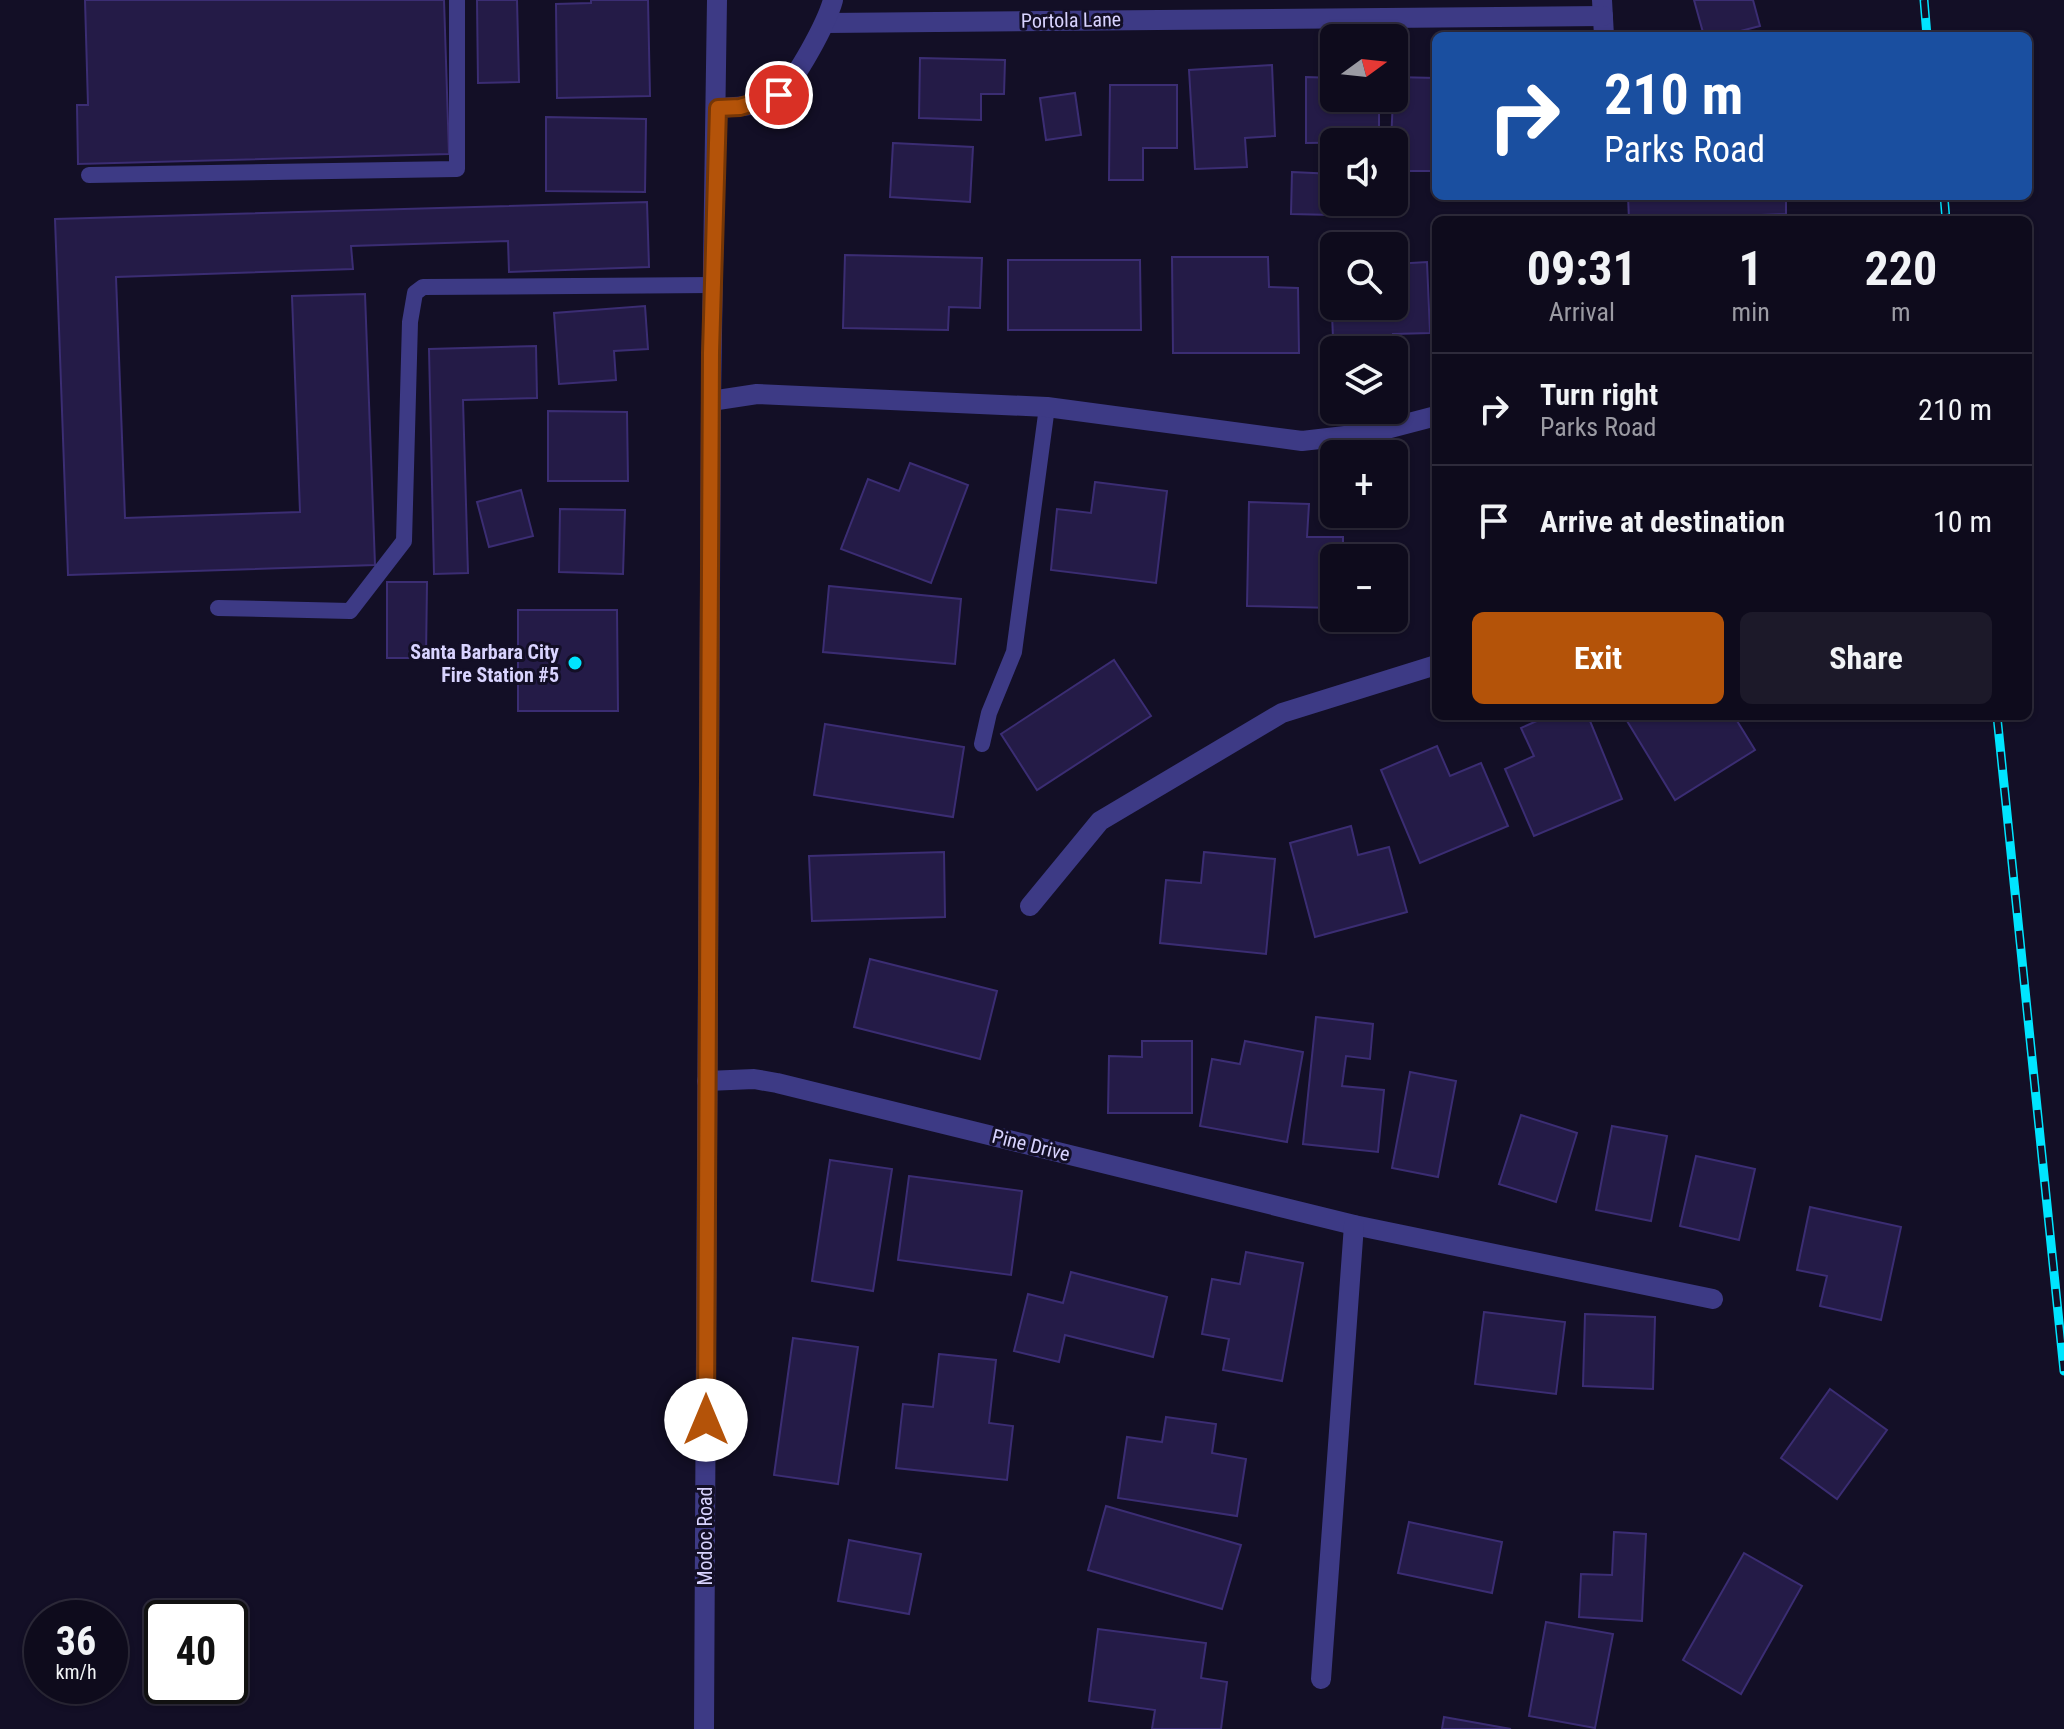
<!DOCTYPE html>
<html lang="en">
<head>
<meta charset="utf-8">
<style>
  body { margin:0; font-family:"Roboto Condensed",sans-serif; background:#1c1929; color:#f1f3f6; height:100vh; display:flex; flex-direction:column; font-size:30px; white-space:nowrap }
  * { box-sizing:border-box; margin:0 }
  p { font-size:26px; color:#9b9ba3 }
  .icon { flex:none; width:44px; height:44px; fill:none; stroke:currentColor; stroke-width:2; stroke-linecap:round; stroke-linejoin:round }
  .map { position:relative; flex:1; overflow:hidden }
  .details { position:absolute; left:1432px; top:216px; width:600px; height:504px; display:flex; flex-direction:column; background:#0e0b1c; border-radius:12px; box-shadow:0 2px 6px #0004,0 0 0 2px #2e2b3b }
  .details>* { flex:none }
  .guide { position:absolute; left:1432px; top:32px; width:600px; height:168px; border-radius:12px; box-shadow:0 2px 6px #0004,0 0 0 2px #2e2b3b; background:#1a4fa0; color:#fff; overflow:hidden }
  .needle { width:52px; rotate:75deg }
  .controls { position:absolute; left:1320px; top:24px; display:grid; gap:16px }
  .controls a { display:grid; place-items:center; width:88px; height:88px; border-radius:12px; background:#0e0b1c; box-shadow:0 2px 6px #0004,0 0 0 2px #2e2b3b; font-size:40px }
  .speed { position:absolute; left:24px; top:1600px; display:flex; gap:16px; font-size:40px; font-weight:700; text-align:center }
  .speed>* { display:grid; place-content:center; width:104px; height:104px; border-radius:50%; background:#0e0b1c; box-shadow:0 2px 6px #0004,0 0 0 2px #2e2b3b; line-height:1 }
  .speed small { font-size:20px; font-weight:400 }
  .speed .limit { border:4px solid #111; border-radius:12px; background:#fff; color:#111 }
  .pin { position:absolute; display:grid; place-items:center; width:68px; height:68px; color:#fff; margin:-34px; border:4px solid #fff; border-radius:50%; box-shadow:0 2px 8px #0007 }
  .me { position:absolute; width:88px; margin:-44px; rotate:0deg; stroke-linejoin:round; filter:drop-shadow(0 0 6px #0008) }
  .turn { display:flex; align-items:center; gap:28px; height:168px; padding:0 40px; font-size:36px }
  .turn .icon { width:104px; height:104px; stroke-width:2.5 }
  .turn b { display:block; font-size:56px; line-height:68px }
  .eta { display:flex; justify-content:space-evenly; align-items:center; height:136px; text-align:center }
  .eta b { font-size:48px; font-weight:700; line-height:56px }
  .cta { display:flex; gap:16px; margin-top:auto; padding:16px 40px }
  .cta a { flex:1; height:92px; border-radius:12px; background:#b45309; color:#fff; font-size:32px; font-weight:700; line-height:92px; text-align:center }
  .cta a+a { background:#1c1929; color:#f1f3f6 }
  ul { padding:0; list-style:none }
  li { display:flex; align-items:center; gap:24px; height:112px; padding:0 40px; border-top:2px solid #2e2b3b }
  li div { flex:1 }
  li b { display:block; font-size:30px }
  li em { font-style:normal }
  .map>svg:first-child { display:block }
</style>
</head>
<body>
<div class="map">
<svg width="2064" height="1729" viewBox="0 0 2064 1729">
  <rect width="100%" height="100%" fill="#130f26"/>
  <g fill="#241b47" stroke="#3b2d73" stroke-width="2">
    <polygon points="85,0 444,0 449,154 78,164 77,105 88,105"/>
    <polygon points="477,0 517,0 519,82 478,83"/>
    <polygon points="591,0 648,0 650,96 557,98 556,4 591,3"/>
    <polygon points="1694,0 1753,0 1760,26 1721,36 1704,36"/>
    <polygon points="920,58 1005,60 1004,94 981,94 981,120 919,118"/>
    <polygon points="1272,65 1275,136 1245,138 1247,167 1195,169 1189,70"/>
    <polygon points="1306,77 1334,78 1334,98 1379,98 1379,142 1306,143"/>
    <polygon points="1394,77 1436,78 1436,171 1394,171 1394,142 1391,142"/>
    <polygon points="1110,85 1177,85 1177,148 1143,148 1143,180 1109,180"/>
    <polygon points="1075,93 1081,135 1046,140 1040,98"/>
    <polygon points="546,117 646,119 645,192 546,191"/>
    <polygon points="893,143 973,147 970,202 890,197"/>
    <polygon points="1292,172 1334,174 1334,202 1376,202 1376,216 1291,214"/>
    <polygon points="1628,196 1786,196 1786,214 1629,220"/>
    <polygon points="647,202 649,267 509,272 508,241 351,246 353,269 116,277 125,518 300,512 292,296 365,294 375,565 68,575 55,219"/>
    <polygon points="845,255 982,258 980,308 949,307 948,330 843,328"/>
    <polygon points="1172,257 1268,257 1269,287 1298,288 1299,353 1173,353"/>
    <polygon points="1008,260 1140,260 1141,330 1008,330"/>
    <polygon points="1427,262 1430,333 1393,334 1393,350 1334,350 1334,362 1330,266 1334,266 1334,306 1394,306 1394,264"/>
    <polygon points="645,306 648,349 614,351 616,380 559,384 554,313"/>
    <polygon points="536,346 537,398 463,400 468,573 434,574 429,349"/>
    <polygon points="548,411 627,412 628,481 548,481"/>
    <polygon points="910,463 968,485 931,583 841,549 868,479 899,491"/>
    <polygon points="1095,482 1167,491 1156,583 1051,570 1057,509 1091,513"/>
    <polygon points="521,490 533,536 489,547 477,502"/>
    <polygon points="1249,502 1309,504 1307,537 1343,537 1343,558 1334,558 1334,608 1247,606"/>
    <polygon points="560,509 625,510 623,574 559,572"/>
    <polygon points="387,582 427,582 426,658 387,658"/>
    <polygon points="829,586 961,599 955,664 823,652"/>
    <polygon points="518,610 617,610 618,711 518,711"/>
    <polygon points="1114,660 1151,716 1037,790 1001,734"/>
    <polygon points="1548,716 1588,716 1622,799 1534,836 1505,769 1534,756 1521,728"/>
    <polygon points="1624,716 1734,716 1755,750 1675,800"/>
    <polygon points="825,724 964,747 953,817 814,795"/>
    <polygon points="1437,746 1450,776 1481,763 1508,826 1420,863 1381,770"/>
    <polygon points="1351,826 1358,855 1389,847 1407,912 1315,937 1290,843"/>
    <polygon points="944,852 945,917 812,921 809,856"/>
    <polygon points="1204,852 1275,859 1266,954 1160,943 1166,880 1201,883"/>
    <polygon points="870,959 997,991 980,1059 854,1027"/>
    <polygon points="1316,1017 1373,1024 1370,1059 1346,1056 1342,1086 1384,1090 1378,1152 1303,1144"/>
    <polygon points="1142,1041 1192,1041 1192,1113 1108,1113 1109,1056 1142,1057"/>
    <polygon points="1245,1041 1303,1052 1287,1142 1200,1126 1212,1059 1240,1064"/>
    <polygon points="1410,1072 1456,1081 1438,1177 1392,1168"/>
    <polygon points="1521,1115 1577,1133 1556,1202 1499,1184"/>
    <polygon points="1612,1126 1667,1136 1651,1221 1596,1210"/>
    <polygon points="1696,1156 1755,1169 1739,1240 1680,1226"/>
    <polygon points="830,1160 892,1169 873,1291 812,1281"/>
    <polygon points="909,1176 1022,1191 1011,1275 898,1260"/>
    <polygon points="1810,1207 1901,1227 1881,1320 1820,1306 1827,1276 1797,1270"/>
    <polygon points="1246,1252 1303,1263 1282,1381 1223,1370 1229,1339 1202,1334 1212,1279 1240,1284"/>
    <polygon points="1071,1272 1167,1297 1153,1357 1065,1335 1059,1362 1014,1351 1028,1294 1063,1303"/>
    <polygon points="1484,1312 1565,1322 1556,1394 1475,1384"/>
    <polygon points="1585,1314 1655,1317 1653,1389 1583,1386"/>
    <polygon points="793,1338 858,1347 838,1484 774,1475"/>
    <polygon points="939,1354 996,1360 989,1423 1013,1426 1007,1480 896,1468 903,1404 933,1407"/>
    <polygon points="1830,1389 1887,1430 1837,1499 1781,1458"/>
    <polygon points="1166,1417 1216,1424 1212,1453 1246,1459 1237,1516 1118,1498 1127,1437 1162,1442"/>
    <polygon points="1106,1506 1241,1545 1222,1609 1088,1570"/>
    <polygon points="1409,1522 1502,1542 1492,1593 1398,1573"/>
    <polygon points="1614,1532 1646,1534 1642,1621 1579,1617 1581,1574 1612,1575"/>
    <polygon points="849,1540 921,1554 909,1614 838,1601"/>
    <polygon points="1744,1553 1802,1586 1741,1694 1683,1660"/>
    <polygon points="1546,1622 1613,1634 1595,1728 1529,1716"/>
    <polygon points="1098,1629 1206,1643 1201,1678 1227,1682 1221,1729 1152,1729 1155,1710 1089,1701"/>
    <polygon points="1444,1717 1511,1729 1442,1729"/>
  </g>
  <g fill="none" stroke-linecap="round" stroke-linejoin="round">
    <g stroke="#3d3a85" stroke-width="16">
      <polyline points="89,175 457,169 457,0"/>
      <polyline points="218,608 350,611 404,541 410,322 415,293 423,287 713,285"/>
      <polyline points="982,744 989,713 1014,652 1047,407"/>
    </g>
    <g stroke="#3d3a85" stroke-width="20">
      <polyline points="1602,0 1604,36"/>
      <polyline points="827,23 1603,16"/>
      <path d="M718,108C735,107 766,106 779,94C797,79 827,22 833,0"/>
      <polyline points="711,401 757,394 1047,407 1302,441 1371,433 1436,416"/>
      <polyline points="1030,906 1100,821 1282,713 1436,665"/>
      <polyline points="707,1081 754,1079 777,1083 1354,1225 1713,1299"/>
      <polyline points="1321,1679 1354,1225"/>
    </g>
    <polyline stroke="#3d3a85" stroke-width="20" points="704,1729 711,401 717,0"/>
    <defs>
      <g id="rail">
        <polyline points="1924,0 1927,36"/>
        <polyline points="1944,196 1946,220"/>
        <polyline points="1997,716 2064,1371"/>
      </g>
    </defs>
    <use href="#rail" stroke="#00e5ff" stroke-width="9"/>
    <use href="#rail" stroke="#130f26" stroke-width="6" stroke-dasharray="18" stroke-linecap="butt"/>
  </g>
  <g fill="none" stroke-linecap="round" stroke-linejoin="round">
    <defs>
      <polyline id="route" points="706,1420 711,353 718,108 740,107 779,95"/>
    </defs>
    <use href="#route" stroke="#753606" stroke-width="20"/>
    <use href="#route" stroke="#b45309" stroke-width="14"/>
  </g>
  <circle fill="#00e5ff" stroke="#130f26" stroke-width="3" cx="575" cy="663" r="8"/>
  <g text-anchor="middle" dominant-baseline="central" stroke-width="6" stroke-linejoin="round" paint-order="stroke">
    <g font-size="20" fill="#d9d4ff" stroke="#130f26">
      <text transform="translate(1071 20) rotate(-1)">Portola Lane</text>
      <text transform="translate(1031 1145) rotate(14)">Pine Drive</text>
      <text transform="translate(705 1536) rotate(-90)">Modoc Road</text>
    </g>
    <g font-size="20" font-weight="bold" fill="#d9d4ff" stroke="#130f26" text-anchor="end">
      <text x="559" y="652">Santa Barbara City<tspan x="559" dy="23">Fire Station #5</tspan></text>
    </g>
  </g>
</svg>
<div class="controls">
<a><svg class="needle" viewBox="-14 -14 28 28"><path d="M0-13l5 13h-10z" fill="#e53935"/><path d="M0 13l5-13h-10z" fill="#9b9ba3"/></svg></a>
<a><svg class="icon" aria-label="sound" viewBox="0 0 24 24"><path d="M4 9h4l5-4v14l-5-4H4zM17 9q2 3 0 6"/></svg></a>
<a><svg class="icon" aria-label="search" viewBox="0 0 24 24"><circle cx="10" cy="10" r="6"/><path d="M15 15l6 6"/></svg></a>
<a><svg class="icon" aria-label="layers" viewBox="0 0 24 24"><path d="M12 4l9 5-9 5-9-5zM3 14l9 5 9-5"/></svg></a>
<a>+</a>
<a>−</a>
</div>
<div class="speed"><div>36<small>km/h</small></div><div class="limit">40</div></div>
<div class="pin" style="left:779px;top:95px;background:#d93025"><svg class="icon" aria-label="arrive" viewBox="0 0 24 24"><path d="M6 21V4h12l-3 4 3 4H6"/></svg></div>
<svg class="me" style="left:706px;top:1420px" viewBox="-20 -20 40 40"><circle r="19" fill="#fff"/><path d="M0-13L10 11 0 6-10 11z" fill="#b45309"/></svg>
<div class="guide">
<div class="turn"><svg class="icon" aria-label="right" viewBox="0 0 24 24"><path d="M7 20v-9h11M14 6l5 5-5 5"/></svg><div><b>210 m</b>Parks Road</div></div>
</div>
<section class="details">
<div class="eta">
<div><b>09:31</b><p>Arrival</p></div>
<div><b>1</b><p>min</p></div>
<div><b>220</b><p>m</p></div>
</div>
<ul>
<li><svg class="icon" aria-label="right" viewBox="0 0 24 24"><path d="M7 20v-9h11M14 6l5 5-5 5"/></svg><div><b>Turn right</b><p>Parks Road</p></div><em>210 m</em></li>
<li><svg class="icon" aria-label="arrive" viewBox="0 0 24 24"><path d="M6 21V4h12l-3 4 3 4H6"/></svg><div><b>Arrive at destination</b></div><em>10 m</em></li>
</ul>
<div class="cta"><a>Exit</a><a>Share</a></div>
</section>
</div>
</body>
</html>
